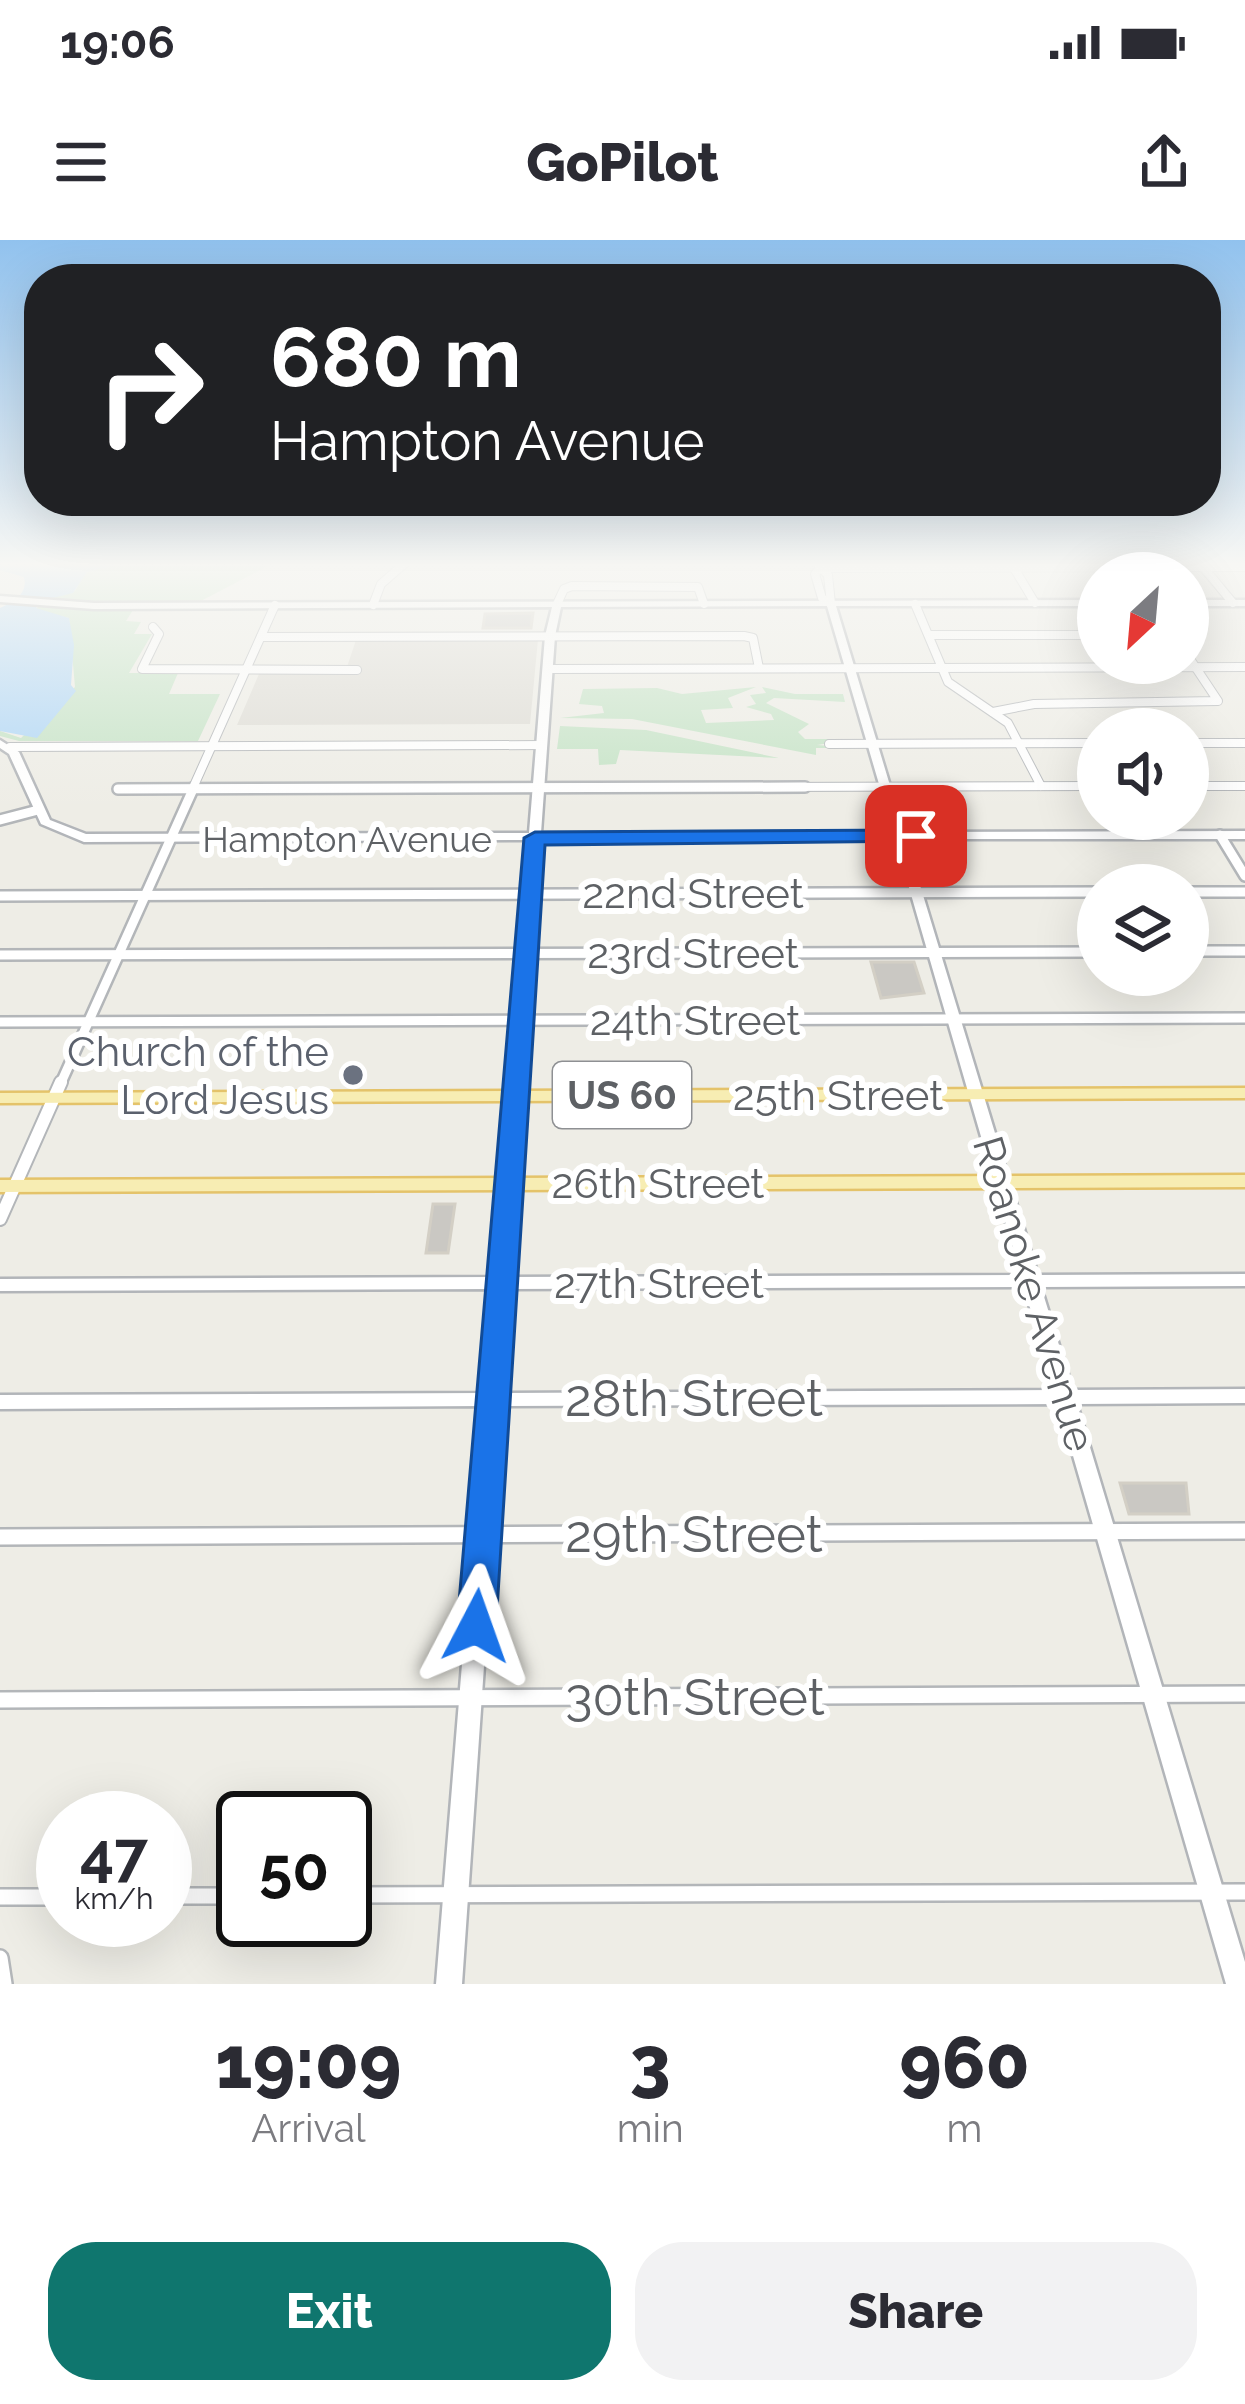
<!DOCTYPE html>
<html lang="en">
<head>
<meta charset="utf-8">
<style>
  body { margin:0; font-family:Raleway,sans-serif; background:#f2f2f3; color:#2b2b33; height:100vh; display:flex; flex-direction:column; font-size:45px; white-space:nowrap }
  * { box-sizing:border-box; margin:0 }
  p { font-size:39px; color:#7c7c81 }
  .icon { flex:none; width:66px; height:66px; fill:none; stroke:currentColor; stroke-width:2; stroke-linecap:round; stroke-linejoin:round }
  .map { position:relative; height:1744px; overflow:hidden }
  .drawer { display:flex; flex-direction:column; background:#fff; flex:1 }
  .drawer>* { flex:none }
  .guide { position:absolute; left:24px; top:24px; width:1197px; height:252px; border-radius:48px; box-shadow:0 12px 48px #0002; background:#202124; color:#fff; overflow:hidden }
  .needle { width:78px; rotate:206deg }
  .buttons { position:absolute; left:1077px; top:312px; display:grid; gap:24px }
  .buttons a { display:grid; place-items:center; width:132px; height:132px; border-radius:50%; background:#fff; box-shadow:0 12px 48px #0002; font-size:60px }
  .speed { position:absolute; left:36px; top:1551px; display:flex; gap:24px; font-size:60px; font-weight:700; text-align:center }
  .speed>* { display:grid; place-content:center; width:156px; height:156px; border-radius:50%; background:#fff; box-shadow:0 12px 48px #0002; line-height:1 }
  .speed small { font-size:30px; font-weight:400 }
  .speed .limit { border:6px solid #111; border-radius:18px; background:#fff; color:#111 }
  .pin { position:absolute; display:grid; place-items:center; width:102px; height:102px; color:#fff; margin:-51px; border-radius:24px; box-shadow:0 6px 18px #0006 }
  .me { position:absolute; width:132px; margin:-66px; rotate:4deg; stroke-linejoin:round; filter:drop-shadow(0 0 9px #0008) }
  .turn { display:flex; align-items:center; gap:42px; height:252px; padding:0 48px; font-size:54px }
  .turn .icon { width:156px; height:156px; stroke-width:2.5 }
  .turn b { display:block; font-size:84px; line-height:102px }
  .eta { display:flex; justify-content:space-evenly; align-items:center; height:204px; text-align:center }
  .eta b { font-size:72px; font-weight:800; line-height:84px }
  .primary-button { display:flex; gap:24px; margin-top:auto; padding:24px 48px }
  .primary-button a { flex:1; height:138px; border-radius:48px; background:#0f766e; color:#fff; font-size:48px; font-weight:800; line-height:138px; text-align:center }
  .primary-button a+a { background:#f2f2f3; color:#2b2b33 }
  .status { display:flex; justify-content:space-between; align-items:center; height:84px; padding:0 60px; background:#fff; direction:ltr }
  .status svg { height:33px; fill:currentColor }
  header { display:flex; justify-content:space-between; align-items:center; height:156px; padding:0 48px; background:#fff; font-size:54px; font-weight:800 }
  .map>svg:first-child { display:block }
</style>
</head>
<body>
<div class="status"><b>19:06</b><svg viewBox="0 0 49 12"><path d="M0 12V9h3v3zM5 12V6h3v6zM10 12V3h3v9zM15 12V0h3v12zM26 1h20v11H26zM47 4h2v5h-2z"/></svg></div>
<header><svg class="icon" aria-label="menu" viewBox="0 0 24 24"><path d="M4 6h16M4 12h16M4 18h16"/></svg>GoPilot<svg class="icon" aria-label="share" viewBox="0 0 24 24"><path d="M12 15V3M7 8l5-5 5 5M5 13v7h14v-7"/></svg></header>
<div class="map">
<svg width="1245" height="1744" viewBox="0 0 1245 1744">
  <rect width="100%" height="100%" fill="#eeede6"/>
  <polygon fill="#dedcd5" points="538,399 530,484 237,485 259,434 345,433 356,400"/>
  <g fill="#c5e3c6">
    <polygon points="119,324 272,324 197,363 44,360 75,351 86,332"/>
    <polygon points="38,366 133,370 126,381 141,382 134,394 152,394 129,433 178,433 169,454 220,454 198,501 19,501 0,496 0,491 21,498 75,447 69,378 36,371"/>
    <polygon points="756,447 728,458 733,468 701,470 706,483 774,480 771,474 746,467 756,464 750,455 766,453 762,447 795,454 843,454 845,462 774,458 766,463 809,484 798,492 805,499 856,499 817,505 859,508 816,508 816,515 632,479 560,478 604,473 602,466 579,464 583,449 657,448 682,454"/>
    <polygon points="560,486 646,490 779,518 620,510 616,524 599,525 598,509 557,509"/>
  </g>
  <path fill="#aed6f7" d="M0,324H119L87,332L73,353L44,360L36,368L69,378L74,405L71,445L76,451L37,498L0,491V368C15,362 28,353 24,337L0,330Z"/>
  <g fill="#cac8c3" stroke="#d3cfc5" stroke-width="3">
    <polygon points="533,373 531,388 483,388 485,374"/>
    <polygon points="871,722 914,722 924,753 881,758"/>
    <polygon points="433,964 455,964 448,1013 426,1013"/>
    <polygon points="1120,1243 1186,1243 1189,1274 1129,1274"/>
  </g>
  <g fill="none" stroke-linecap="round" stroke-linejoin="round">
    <defs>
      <g id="street-far3">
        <polyline points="819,326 828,335 831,364"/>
        <polyline points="1203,327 1233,363"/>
        <polyline points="820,328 1245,327"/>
        <polyline points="820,328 815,334 822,358 831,364"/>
        <polyline points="1014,328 1035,363"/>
        <polyline points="557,364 564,349 572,346 698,347 704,364"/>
        <polyline points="915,364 948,442 1008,483 1041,546"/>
        <polyline points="373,365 381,344 404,324"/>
        <polyline points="153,387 159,394 142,429 357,430"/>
        <polyline points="929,395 1098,395"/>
        <polyline points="261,397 744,396 753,398 759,428"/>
        <polyline points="548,429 1245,427"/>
        <polyline points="993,472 1034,464 1218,461 1188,416"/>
        <polyline points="1188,503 1245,503"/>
        <polyline points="829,504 1098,503"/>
        <polyline points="10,507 543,505"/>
        <polyline points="1188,546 1245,546"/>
        <polyline points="118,549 1098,546"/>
        <polyline points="192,550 275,365"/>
      </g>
      <g id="street-far2">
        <polyline points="118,549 805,547"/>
        <polyline points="0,580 38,570"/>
        <polyline points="1220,595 1245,636"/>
        <polyline points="1188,652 1245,652"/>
        <polyline points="0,656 1098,652"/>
        <polyline points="1188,711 1245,711"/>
        <polyline points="0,715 1098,712"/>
        <polyline points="0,782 1245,778"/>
        <polyline points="60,845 194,547"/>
      </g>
      <polyline id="street-far1" points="0,979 61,842"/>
      <g id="street">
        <polyline points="0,1297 1245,1291"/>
        <polyline points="0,1460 1245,1454"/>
        <polyline points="345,1655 1245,1652"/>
        <polyline points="165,1656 243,1656"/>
        <polyline points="0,1657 63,1657"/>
        <polyline points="0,1718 4,1744"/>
      </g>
      <g id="secondary">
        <path d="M0,356L94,363L1098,360V366H836L904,592L1245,591V599H906L1038,1035L1245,1034V1046L1041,1047L1073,1150L1245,1149V1163L1077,1164L1245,1722V1744H1226L1058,1164L502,1166L462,1744H436L483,1166L0,1169V1155L484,1153L493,1049L0,1051V1039L493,1037L529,600L84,602L41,584L9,514L0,508V500L19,512L50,580L86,594L529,593L545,396L552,367L94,369L0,362ZM827,366L893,592L541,593L555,396L561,367ZM895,599L1021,1035L510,1037L541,600ZM1024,1047L1054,1150L502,1153L510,1049Z"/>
        <rect x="1188" y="360" width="57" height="6"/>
      </g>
      <g id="primary">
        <polygon points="1245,848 1245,858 0,863 0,853"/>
        <polygon points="1245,935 1245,947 0,952 0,940"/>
      </g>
    </defs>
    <use href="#street-far3" stroke="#b3b6b9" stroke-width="10"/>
    <use href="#street-far2" stroke="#b3b6b9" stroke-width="14"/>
    <use href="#street-far1" stroke="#b3b6b9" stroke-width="16"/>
    <use href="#street" stroke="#b3b6b9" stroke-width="20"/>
    <use href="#secondary" stroke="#b2b5b9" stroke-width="5"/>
    <use href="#primary" stroke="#e4c36a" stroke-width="5"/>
    <use href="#street-far3" stroke="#fff" stroke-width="8"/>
    <use href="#street-far2" stroke="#fff" stroke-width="9"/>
    <use href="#street-far1" stroke="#fff" stroke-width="12"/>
    <use href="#street" stroke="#fff" stroke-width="15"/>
    <use href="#secondary" fill="#fff" fill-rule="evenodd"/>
    <use href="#primary" fill="#f7edb3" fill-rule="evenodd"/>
  </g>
  <linearGradient id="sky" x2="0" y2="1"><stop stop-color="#91c2ee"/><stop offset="0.57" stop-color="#f7f7f4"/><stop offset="1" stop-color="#f7f7f4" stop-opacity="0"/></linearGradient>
  <rect width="1245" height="569" fill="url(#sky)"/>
  <polygon fill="#1a73e8" stroke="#114b97" stroke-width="3" points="916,590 927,596 924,601 545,605 496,1386 490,1398 476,1402 463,1398 457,1386 524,598 535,592"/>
  <circle fill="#6b7280" stroke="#fff" stroke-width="4.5" cx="353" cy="835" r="12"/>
  <g text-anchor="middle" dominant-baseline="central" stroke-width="12" stroke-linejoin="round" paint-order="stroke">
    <g font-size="36" fill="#5e6165" stroke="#fff">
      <text x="347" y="599">Hampton Avenue</text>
    </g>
    <rect fill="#fff" stroke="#8e9093" stroke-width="3" x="553" y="822" width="138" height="66" rx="9"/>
    <g font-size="39" font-weight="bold" fill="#5e6165">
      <text x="622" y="855">US 60</text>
    </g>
    <g font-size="42" fill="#5e6165" stroke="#fff">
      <text x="693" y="653">22nd Street</text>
      <text x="693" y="713">23rd Street</text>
      <text x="695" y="780">24th Street</text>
      <text x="838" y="855">25th Street</text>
      <text x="658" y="943">26th Street</text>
      <text x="659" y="1043">27th Street</text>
      <text transform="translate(1034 1054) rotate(73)">Roanoke Avenue</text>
    </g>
    <g font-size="42" fill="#5b616d" stroke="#fff" text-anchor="end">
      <text x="329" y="811">Church of the<tspan x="329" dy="48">Lord Jesus</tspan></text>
    </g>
    <g font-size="51" fill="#5e6165" stroke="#fff">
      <text x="694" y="1158">28th Street</text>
      <text x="694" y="1294">29th Street</text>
      <text x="695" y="1457">30th Street</text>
    </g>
  </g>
</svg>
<div class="buttons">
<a><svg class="needle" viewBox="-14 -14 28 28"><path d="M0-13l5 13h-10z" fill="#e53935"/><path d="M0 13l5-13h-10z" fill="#7c7c81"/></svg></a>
<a><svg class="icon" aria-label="sound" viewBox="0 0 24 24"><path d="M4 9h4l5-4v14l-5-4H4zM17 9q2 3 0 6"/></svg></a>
<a><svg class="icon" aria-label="layers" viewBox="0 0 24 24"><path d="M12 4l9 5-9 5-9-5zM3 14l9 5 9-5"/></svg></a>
</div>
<div class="speed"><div>47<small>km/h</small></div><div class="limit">50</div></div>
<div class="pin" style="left:916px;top:596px;background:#d93025"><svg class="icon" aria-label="arrive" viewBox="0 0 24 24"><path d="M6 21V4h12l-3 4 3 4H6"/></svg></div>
<svg class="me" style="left:476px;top:1386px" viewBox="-20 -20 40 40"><path d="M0-17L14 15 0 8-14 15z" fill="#1a73e8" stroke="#fff" stroke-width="4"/></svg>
<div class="guide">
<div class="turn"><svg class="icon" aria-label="right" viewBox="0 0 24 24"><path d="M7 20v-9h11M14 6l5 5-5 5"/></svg><div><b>680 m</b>Hampton Avenue</div></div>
</div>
</div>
<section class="drawer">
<div class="eta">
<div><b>19:09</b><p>Arrival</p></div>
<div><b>3</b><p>min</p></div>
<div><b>960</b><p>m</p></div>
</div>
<div class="primary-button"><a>Exit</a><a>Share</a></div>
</section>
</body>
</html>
